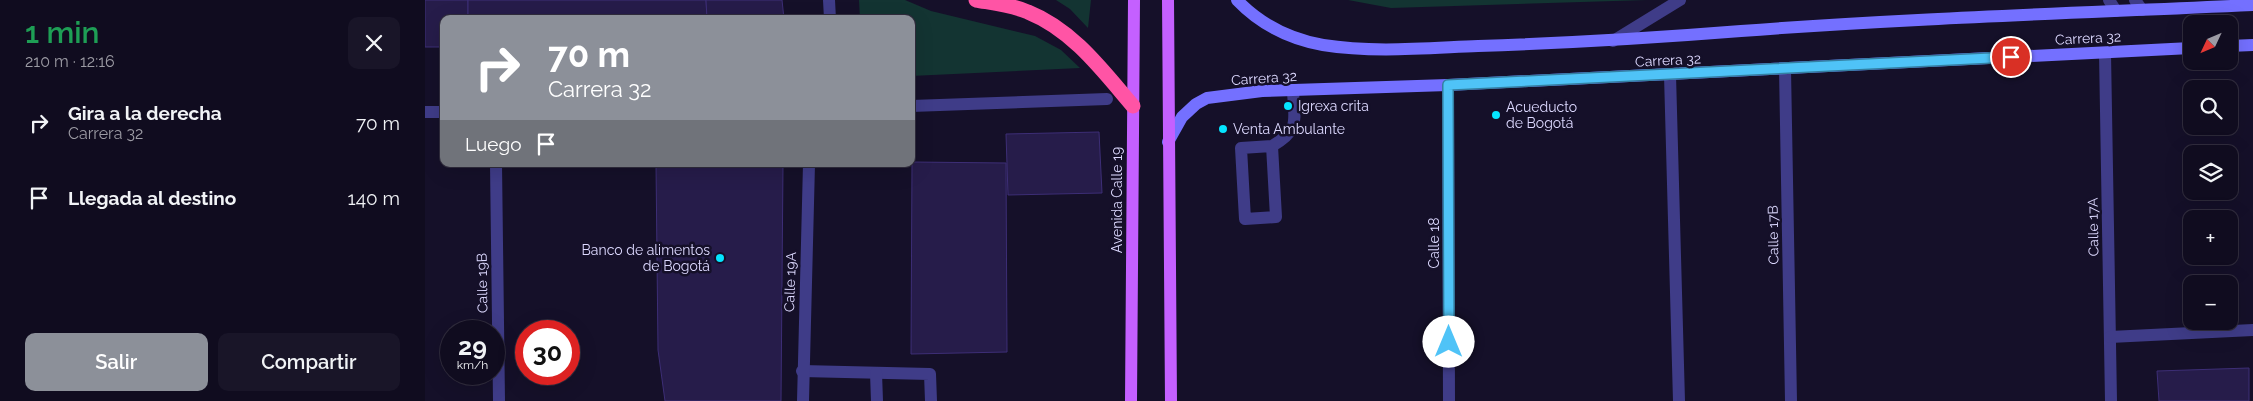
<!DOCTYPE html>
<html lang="es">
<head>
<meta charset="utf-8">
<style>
  body { margin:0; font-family:Raleway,sans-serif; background:#191528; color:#f1f3f6; height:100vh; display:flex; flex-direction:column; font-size:19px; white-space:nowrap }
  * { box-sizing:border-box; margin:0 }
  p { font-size:16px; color:#9c9ba4 }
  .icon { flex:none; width:28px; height:28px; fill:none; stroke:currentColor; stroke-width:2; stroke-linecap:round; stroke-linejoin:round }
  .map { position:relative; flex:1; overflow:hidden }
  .panel { display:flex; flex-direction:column; background:#100c1f; width:425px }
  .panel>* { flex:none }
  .banner { position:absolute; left:15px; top:15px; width:475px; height:152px; border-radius:10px; box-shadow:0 5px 20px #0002,0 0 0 1px #302c3d; background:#8c9099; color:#fff; overflow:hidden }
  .needle { width:32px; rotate:226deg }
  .controls { position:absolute; left:1758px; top:15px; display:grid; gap:10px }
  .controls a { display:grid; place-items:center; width:55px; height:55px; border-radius:10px; background:#100c1f; box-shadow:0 5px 20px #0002,0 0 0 1px #302c3d; font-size:25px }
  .speed { position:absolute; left:15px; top:320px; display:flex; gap:10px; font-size:25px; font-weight:700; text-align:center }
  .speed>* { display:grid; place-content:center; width:65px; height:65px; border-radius:50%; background:#100c1f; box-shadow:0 5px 20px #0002,0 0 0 1px #302c3d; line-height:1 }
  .speed small { font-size:12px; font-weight:400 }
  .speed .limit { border:8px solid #d22; background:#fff; color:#111 }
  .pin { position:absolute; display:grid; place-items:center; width:42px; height:42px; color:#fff; margin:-21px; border:2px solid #fff; border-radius:50%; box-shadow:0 1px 5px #0007 }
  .me { position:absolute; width:55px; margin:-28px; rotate:0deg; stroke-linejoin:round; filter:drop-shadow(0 0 4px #0008) }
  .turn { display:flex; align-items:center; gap:18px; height:105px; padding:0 25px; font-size:22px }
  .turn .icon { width:65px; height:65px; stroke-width:2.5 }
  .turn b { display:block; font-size:35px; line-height:42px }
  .then { display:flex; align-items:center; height:48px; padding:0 25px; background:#0003; gap:10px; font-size:19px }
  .round { display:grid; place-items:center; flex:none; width:52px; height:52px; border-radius:10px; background:#191528 }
  .overview { display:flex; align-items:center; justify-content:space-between; height:85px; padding:0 25px }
  h1 { font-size:30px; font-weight:600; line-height:38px; color:#1e9e55 }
  .button { display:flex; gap:10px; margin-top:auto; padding:10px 25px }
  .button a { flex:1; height:58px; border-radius:10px; background:#8c9099; color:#fff; font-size:20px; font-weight:600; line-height:58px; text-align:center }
  .button a+a { background:#191528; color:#f1f3f6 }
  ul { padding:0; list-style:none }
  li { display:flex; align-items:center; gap:15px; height:75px; padding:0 25px }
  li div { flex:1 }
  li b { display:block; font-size:19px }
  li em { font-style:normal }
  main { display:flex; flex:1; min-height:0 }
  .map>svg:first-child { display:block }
</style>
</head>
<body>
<main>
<section class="panel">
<div class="overview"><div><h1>1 min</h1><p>210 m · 12:16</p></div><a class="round"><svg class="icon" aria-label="close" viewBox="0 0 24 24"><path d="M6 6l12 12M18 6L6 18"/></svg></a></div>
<ul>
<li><svg class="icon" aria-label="right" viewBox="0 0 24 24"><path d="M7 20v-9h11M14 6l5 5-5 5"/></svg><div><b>Gira a la derecha</b><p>Carrera 32</p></div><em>70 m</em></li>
<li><svg class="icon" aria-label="arrive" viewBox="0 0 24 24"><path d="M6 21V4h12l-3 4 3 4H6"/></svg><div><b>Llegada al destino</b></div><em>140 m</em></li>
</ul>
<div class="button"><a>Salir</a><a>Compartir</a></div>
</section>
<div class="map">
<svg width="1828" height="401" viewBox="0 0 1828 401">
  <rect width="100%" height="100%" fill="#151029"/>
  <g fill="#133432">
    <polygon points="434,0 480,0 506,11 610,36 636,50 655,68 486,76 486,19 435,19"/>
    <polygon points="631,0 666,0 663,28 645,9"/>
    <polygon points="923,0 1222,0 966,8"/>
  </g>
  <g fill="#261c4a" stroke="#3d2e76">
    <polygon points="0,0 43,0 43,19 19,19 19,47 0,47"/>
    <polygon points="43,0 281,0 282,19 43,19"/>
    <polygon points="281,0 357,0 359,19 282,19"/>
    <polygon points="674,132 677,193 583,195 581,134"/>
    <polygon points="487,162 581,163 582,352 486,354"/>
    <polygon points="231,164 358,164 356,401 240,401 233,350"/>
    <polygon points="1824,368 1824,401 1734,401 1732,371"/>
  </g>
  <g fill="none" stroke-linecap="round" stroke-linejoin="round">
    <g stroke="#3f3c88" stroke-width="12">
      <polyline points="1684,0 1691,11"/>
      <polyline points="1710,0 1717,10"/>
      <polyline points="1188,41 1255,0"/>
      <polyline points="1245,75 1254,401"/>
      <path d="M847,146L816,148L820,219L851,217L847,146C876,129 869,121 868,90"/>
      <polyline points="377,371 505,374 506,401"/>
      <polyline points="451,373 452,401"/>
    </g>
    <g stroke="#3f3c88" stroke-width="12">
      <polyline points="404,0 405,19"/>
      <polyline points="1680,53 1686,401"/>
      <polyline points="1360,69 1366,401"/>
      <polyline points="1023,85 1024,401"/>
      <polyline points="486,106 682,99"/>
      <polyline points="0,112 19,112"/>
      <polyline points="71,164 74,401"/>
      <polyline points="1685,337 1828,330"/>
      <polyline points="378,401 384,164"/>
    </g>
    <g stroke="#7470ff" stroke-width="12">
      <path d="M812,0C835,24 865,39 898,45C948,53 1002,48 1053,46C1141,43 1228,38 1316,31C1487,18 1657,13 1828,5"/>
      <polyline points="1804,46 1828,45"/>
      <polyline points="743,142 757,117 771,104 782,98 837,91 1023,85 1766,48"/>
    </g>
    <g stroke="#c460ff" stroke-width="12">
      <polyline points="743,0 746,401"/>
      <polyline points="706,401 709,0"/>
    </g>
    <path stroke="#ff54a5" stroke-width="15" d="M551,0C568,3 587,5 603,12C648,30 678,71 708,106"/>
  </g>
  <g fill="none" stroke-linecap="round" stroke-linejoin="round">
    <defs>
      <polyline id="route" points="1024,342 1023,85 1586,57"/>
    </defs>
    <use href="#route" stroke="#337fa1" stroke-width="12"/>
    <use href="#route" stroke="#4fc3f7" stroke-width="9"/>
  </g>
  <g fill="#05e5ff" stroke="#151029" stroke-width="2">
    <circle cx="863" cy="106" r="5"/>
    <circle cx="1071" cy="115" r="5"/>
    <circle cx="798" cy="129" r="5"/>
    <circle cx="295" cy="258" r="5"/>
  </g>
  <g text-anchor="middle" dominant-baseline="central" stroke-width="5" stroke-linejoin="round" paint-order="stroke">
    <g font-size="14" fill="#ddd9ff" stroke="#151029">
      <text transform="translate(1663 38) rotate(-3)">Carrera 32</text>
      <text transform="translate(1243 60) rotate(-3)">Carrera 32</text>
      <text transform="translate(839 78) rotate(-4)">Carrera 32</text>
      <text transform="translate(692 200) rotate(-90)">Avenida Calle 19</text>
      <text transform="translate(1668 227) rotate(-91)">Calle 17A</text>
      <text transform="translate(1348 235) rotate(-91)">Calle 17B</text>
      <text transform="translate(1009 243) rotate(-90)">Calle 18</text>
      <text transform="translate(365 282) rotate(-88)">Calle 19A</text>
      <text transform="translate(57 283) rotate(-91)">Calle 19B</text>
    </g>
    <g font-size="14" fill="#ddd9ff" stroke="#151029" text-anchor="start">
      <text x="873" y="106">Igrexa crita</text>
      <text x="1081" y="107">Acueducto<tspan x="1081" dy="16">de Bogotá</tspan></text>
      <text x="808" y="129">Venta Ambulante</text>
      <text x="285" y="250" text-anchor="end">Banco de alimentos<tspan x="285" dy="16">de Bogotá</tspan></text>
    </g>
  </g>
</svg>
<div class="controls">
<a><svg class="needle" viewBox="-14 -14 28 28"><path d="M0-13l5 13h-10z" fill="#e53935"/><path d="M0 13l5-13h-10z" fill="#9c9ba4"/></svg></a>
<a><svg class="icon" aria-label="search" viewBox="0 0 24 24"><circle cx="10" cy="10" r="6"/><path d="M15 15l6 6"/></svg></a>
<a><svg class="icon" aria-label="layers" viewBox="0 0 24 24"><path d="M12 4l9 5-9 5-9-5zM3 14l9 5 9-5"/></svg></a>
<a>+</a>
<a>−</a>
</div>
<div class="speed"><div>29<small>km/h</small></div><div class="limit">30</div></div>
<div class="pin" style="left:1586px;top:57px;background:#d93025"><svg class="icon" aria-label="arrive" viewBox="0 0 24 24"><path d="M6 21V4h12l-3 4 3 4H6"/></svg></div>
<svg class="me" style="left:1024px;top:342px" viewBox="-20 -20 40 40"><circle r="19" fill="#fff"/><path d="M0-13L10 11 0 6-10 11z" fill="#4fc3f7"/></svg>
<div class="banner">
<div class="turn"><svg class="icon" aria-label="right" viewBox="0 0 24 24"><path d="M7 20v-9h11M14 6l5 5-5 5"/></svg><div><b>70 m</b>Carrera 32</div></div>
<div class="then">Luego<svg class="icon" aria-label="arrive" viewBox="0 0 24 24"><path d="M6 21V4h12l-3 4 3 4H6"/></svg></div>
</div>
</div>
</main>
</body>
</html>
